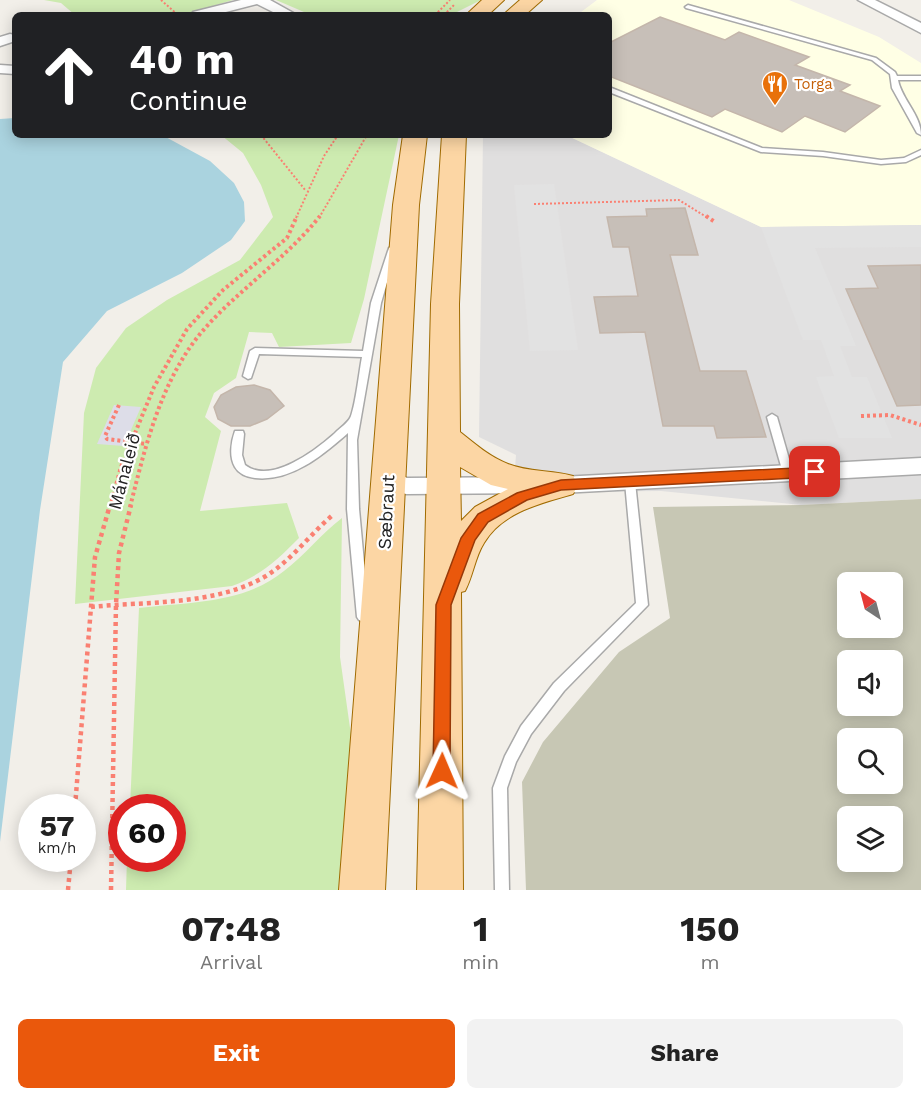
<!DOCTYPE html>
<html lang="en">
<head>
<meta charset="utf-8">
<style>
  body { margin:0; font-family:"Work Sans",sans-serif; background:#f2f2f2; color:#222; height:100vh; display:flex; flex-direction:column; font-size:22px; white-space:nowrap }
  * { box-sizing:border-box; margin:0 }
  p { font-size:20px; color:#767676 }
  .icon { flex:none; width:33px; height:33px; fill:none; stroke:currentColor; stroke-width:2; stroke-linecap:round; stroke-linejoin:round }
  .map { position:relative; height:890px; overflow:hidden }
  .side { display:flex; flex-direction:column; background:#fff; flex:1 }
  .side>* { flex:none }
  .top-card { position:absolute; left:12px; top:12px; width:600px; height:126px; border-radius:9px; box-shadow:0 3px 15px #0003; background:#202124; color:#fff; overflow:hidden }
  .needle { width:39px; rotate:324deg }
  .buttons { position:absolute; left:837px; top:572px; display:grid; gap:12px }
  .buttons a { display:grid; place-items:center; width:66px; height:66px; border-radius:9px; background:#fff; box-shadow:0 3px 15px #0003; font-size:30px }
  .speed { position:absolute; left:18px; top:794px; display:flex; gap:12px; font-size:30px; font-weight:700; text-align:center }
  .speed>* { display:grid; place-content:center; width:78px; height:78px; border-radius:50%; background:#fff; box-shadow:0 3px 15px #0003; line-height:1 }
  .speed small { font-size:15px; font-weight:400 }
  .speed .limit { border:9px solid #d22; background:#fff; color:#111 }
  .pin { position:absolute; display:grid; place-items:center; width:51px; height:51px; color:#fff; margin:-26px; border-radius:12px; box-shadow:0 3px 9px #0006 }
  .me { position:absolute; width:66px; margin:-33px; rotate:1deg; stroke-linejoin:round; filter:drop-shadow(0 0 4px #0008) }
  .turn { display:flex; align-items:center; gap:21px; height:126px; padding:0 18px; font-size:27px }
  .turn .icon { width:78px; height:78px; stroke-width:2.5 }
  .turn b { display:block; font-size:42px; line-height:51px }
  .eta { display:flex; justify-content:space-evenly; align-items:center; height:102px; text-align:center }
  .eta b { font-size:36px; font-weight:700; line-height:42px }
  .cta { display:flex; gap:12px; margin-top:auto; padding:12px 18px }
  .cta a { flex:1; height:69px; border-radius:9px; background:#ea580c; color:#fff; font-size:24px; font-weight:700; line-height:69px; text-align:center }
  .cta a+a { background:#f2f2f2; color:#222 }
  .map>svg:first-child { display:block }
</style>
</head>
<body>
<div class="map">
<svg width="921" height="890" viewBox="0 0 921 890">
  <rect width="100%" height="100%" fill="#f2efe9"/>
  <polygon fill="#e0dfdf" points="483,135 566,135 761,227 921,225 921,499 801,505 661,491 554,492 513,494 516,455 479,437"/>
  <polygon fill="#ffffe5" points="597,0 789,0 879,37 921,63 921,225 761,227 566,135 609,135 609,15 577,15"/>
  <path fill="#c7c7b4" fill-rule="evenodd" d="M921,499V890H526L522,782L543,742L619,652L670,618L653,507L801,505ZM848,582H892V627H848ZM848,660H892V705H848ZM848,738H892V783H848ZM848,816H892V861H848Z"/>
  <g fill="#cdebb0">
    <polygon points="44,0 233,0 182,15 75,15 61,3"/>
    <polygon points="276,0 481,0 451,15 311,15"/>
    <path d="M221,135H399L364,299L351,343L279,347L272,333L249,332L236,378L214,393L205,417L221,431L200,511L287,503L299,538C277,560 262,575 232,586L75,604L84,413L96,368L126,328L167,300L240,260L273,217L261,185L243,153Z"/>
    <path d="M342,518L340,657L352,742L339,890H126L127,858H172V807H130L139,608C188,602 244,604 284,571C305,555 321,534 342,518Z"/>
  </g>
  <g fill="#e2e2e2">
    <polygon points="554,184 578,350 530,351 514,185"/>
    <polygon points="921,225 921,247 815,248 856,346 840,346 852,377 867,377 892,438 839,438 816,377 834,376 821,340 803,340 761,227"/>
  </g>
  <polygon fill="#dddde8" points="114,405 141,407 124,446 97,444"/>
  <polygon fill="#aad3df" points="15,118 15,135 162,135 210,161 234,183 244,202 245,221 231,240 182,273 107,311 63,362 40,510 0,842 0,119"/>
  <g fill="#c7bfb8" stroke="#c4b6ab" stroke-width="1.5">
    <polygon points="660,17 725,40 739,32 809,57 795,65 850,85 840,91 880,106 845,132 805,116 782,132 725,109 712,117 609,76 609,43"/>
    <polygon points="685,208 698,255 670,255 700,371 746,371 766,437 717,438 714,426 663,426 645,332 600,333 594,297 638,296 629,247 613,247 607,217 647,216 646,209"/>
    <polygon points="921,265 921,405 897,406 846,289 878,288 868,266"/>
    <polygon points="254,385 270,390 284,406 267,419 250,426 231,426 218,419 214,407 221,395 236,387"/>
  </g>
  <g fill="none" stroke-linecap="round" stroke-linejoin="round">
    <defs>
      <g id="service">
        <path d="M688,5L876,58L895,72L897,76H921V80H898C902,100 921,115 921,135L917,133L892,88L890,74L872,60L686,8L685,7Z"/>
        <polygon points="609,87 762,148 823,152 881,160 904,158 921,150 921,155 906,162 881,164 823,156 761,152 609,92"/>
        <path d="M393,245L397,248L381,303L357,440L359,509L369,617L367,620L363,622L359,620L357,617L347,509L348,433C323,455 291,482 255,478C247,477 239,474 235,467C229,457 231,442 235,431H243L244,434L242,455L245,465C271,485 316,450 335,433C340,428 349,422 351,416C356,402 359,373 362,357L259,354L251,378L248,379L243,376L250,351L255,348L363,351L371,303L389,248Z"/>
        <polygon points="772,414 777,417 793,473 788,477 783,473 767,417"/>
        <polygon points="630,478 635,482 648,605 564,691 531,734 516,762 507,788 509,890 495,890 493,788 505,756 521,726 554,683 636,603 625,482"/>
      </g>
      <g id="minor">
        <polygon points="241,0 270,0 297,15 279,15 257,4 214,15 191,15 193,12"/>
        <polygon points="858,0 875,0 921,23 921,33"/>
        <polygon points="10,34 15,35 15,41 0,46 0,37"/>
        <polygon points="0,65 15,66 15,74 0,73"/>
        <polygon points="921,458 921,474 561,493 406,494 387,488 376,476 380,470 388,468 407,478 561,477"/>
      </g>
      <g id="primary">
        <polygon points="482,0 504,0 488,15 466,15"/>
        <polygon points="520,0 542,0 525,15 503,15"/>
        <polygon points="403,135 427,135 419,205 385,890 339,890 393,205"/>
        <path d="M442,135H466L459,304L460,432C475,444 490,457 508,464C528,472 552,470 573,476L578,485L573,494C542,503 502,512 484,543C475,557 473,576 465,591L461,592L463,890H417L431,304ZM460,467L491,485L508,489L475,507L461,521Z"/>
      </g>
    </defs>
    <use href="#service" stroke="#a9a9a9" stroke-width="3"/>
    <use href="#minor" stroke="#a9a9a9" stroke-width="3"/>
    <use href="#primary" stroke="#a06b00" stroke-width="2"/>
    <g stroke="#fa8072" stroke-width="2" stroke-dasharray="2 2" stroke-linecap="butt">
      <polyline points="161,0 178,15"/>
      <polyline points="435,15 450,0"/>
      <polyline points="444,15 454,5"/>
      <polyline points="261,135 306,191"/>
      <polyline points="534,204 679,200 708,218"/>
      <polyline points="296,218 324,156 338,135"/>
      <polyline points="319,218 367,135"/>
    </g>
    <g stroke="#fa8072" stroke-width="4" stroke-dasharray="3 3" stroke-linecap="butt">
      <polyline points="706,216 715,222"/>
      <polyline points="119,405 105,436 107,439 146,444"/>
      <polyline points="861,416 890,415 921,425"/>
      <polyline points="110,507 121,467 154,387 187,329 223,290 287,238 297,216"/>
      <path d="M130,507C145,448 160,383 200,334C236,291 285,260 320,216"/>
    </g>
    <g stroke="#fa8072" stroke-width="4.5" stroke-dasharray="4 4" stroke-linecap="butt">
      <path d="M91,607C148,601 215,606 266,576C292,560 311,533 334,514"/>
      <polyline points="75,807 95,557 110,505"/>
      <polyline points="68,890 71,858"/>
      <polyline points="111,890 116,604 119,553 131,505"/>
    </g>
    <use href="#service" fill="#fff" fill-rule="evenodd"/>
    <use href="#minor" fill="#fff" fill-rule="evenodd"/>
    <use href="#primary" fill="#fcd6a4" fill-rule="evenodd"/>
  </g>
  <polygon fill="#ea580c" stroke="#983908" stroke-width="1.5" points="815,467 822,472 815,477 561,490 527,500 488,522 475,540 451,605 450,771 448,777 442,779 435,777 433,771 436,605 461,538 478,514 517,493 561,480"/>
  <defs>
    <symbol id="restaurant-pin" viewBox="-11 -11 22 30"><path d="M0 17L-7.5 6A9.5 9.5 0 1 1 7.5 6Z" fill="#e8710a" stroke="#fff"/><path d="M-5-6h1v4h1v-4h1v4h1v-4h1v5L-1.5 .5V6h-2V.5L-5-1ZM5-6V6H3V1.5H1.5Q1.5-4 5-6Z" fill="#fff"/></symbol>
  </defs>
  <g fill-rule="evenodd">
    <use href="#restaurant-pin" x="760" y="69" width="30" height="40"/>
  </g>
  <g text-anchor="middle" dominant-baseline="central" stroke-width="4.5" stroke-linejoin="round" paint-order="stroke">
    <g font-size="15" fill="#c56008" stroke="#fff" text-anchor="start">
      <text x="794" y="84">Torga</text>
    </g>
    <g font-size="18" fill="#222" stroke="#fff">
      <text transform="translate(124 471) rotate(-75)">Mánaleið</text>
      <text transform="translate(386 512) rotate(-87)">Sæbraut</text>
    </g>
  </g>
</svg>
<div class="buttons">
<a><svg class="needle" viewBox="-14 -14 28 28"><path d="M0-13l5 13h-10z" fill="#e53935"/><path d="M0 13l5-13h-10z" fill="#767676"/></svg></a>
<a><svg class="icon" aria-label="sound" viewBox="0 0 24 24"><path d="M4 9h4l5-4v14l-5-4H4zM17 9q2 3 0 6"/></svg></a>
<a><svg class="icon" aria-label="search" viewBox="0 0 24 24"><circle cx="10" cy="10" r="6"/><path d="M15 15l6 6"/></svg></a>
<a><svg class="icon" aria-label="layers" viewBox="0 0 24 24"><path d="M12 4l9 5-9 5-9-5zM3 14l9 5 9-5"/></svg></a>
</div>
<div class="speed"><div>57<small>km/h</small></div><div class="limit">60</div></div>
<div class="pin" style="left:815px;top:472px;background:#d93025"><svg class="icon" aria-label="arrive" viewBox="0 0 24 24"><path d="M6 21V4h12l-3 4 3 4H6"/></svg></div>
<svg class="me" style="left:442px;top:771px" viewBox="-20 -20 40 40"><path d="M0-17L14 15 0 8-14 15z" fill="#ea580c" stroke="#fff" stroke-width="4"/></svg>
<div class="top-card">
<div class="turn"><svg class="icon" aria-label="ahead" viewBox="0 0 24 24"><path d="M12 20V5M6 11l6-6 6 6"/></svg><div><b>40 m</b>Continue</div></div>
</div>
</div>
<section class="side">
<div class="eta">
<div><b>07:48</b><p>Arrival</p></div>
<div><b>1</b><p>min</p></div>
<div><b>150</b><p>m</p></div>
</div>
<div class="cta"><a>Exit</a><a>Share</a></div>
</section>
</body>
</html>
